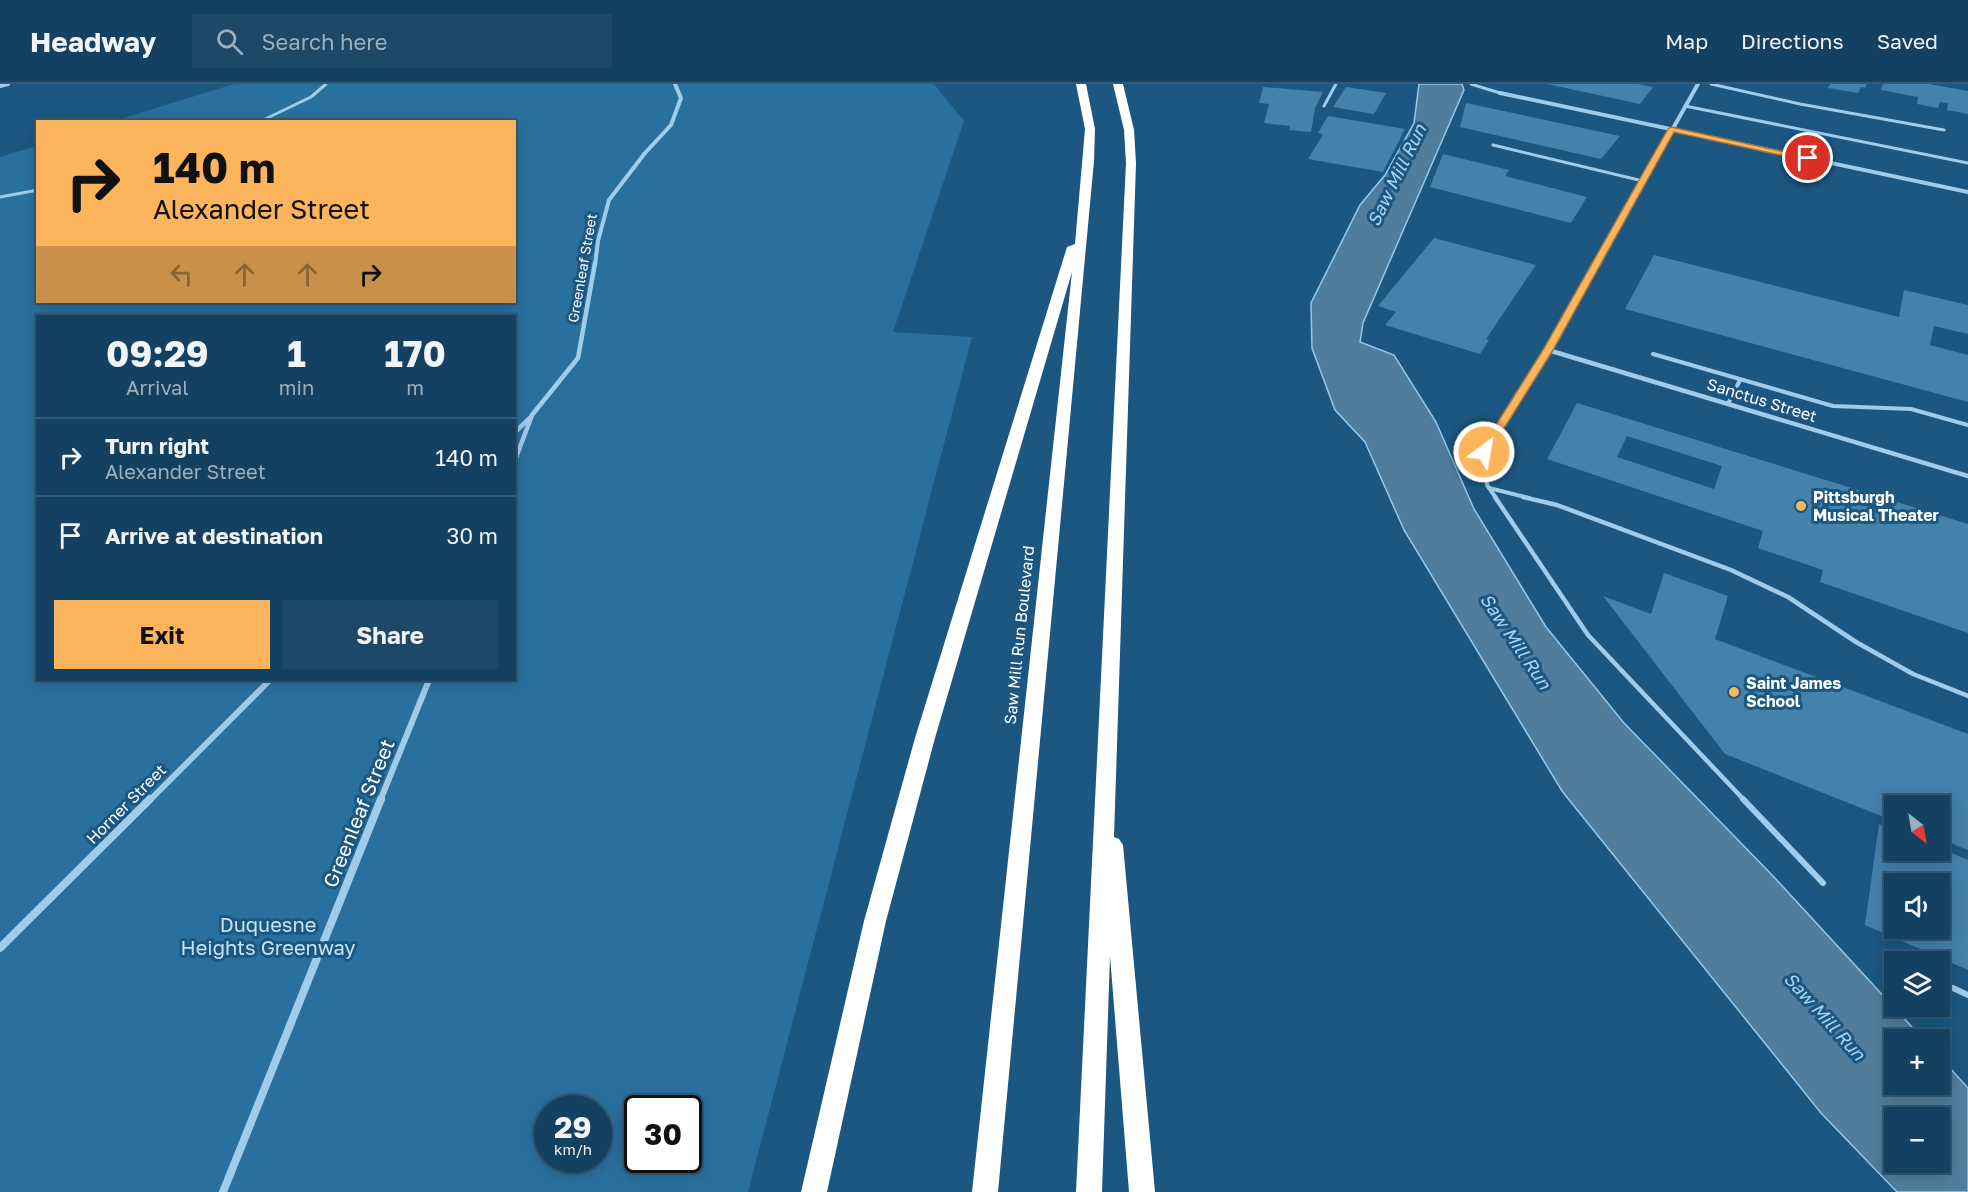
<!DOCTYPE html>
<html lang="en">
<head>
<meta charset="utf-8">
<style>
  body { margin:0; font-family:"Golos Text",sans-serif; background:#1d4867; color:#f1f3f6; height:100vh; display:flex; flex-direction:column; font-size:22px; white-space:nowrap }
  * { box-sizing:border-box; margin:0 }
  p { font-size:20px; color:#9dafbd }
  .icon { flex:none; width:33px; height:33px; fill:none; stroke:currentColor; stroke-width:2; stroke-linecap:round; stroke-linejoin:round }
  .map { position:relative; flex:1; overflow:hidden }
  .panel { position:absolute; left:36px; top:231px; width:480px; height:366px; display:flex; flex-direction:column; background:#144161; border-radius:0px; box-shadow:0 3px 15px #0003,0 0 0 2px #335a76 }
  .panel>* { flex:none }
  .hud { position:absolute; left:36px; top:36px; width:480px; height:183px; border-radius:0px; box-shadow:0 3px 15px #0003,0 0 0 2px #335a76; background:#fcb55c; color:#111; overflow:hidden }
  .needle { width:39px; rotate:149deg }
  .tools { position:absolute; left:1884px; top:711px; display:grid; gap:12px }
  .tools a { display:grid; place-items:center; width:66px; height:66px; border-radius:0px; background:#144161; box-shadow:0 3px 15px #0003,0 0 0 2px #335a76; font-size:30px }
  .speed { position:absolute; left:534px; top:1011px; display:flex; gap:12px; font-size:30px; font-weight:700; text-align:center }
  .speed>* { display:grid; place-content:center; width:78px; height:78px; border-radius:50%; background:#144161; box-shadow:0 3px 15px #0003,0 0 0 2px #335a76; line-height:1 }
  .speed small { font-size:15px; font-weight:400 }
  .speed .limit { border:3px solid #111; border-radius:9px; background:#fff; color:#111 }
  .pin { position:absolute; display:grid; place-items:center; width:51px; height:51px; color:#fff; margin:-26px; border:3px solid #fff; border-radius:50%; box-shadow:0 2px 6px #0007 }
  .me { position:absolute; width:66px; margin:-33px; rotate:32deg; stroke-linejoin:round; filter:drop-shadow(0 0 4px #0008) }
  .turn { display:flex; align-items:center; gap:21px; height:126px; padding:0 18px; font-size:27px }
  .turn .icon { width:78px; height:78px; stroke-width:2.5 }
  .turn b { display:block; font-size:42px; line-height:51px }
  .lanes { display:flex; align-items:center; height:57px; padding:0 18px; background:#0003; justify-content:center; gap:30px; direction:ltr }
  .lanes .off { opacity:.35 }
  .eta { display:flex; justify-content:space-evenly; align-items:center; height:102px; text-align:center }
  .eta b { font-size:36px; font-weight:700; line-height:42px }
  .button { display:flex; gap:12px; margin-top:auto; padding:12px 18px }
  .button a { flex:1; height:69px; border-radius:0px; background:#fcb55c; color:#111; font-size:24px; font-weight:700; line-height:69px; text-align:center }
  .button a+a { background:#1d4867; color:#f1f3f6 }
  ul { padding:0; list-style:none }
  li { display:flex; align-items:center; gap:18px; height:78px; padding:0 18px; border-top:2px solid #335a76 }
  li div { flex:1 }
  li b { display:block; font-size:22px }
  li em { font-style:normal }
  header { display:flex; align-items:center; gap:36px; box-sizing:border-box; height:84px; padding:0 30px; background:#144161; border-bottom:2px solid #335a76 }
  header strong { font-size:28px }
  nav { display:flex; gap:33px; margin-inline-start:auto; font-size:21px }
  .search { width:420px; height:54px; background:#1d4867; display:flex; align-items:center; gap:15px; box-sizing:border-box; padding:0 21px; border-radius:0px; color:#9dafbd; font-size:22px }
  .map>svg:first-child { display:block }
</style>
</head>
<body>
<header>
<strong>Headway</strong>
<div class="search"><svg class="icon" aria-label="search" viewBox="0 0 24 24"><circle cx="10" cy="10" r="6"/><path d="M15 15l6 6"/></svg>Search here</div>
<nav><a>Map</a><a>Directions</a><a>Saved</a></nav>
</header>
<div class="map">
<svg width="1968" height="1108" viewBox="0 0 1968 1108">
  <rect width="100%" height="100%" fill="#1b5781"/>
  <path fill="#2a709e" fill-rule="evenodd" d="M234,0H934L964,37L893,248L972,253L748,1108H0V73L37,62L38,218H514V38L114,37ZM38,232H514V596H38ZM548,1024H598V1076H548ZM638,1024H688V1076H638Z"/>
  <path fill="#517d9c" stroke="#92caec" stroke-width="1.5" fill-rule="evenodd" d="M1419,0H1462L1464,6L1363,239L1360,258L1394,271L1436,338L1474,425L1546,543L1624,639L1774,793L1923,955L1894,956V1000H1940V973L1968,1004V1108H1897L1821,1029L1562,707L1404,446L1365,358L1335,326L1312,264L1311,219L1360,121L1385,91L1414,39ZM1894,1034H1940V1078H1894Z"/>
  <g fill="#4481ab" fill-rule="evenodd">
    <polygon points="1547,0 1638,0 1653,3 1640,20"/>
    <polygon points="1830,0 1867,0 1865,4 1861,3 1858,9 1828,4"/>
    <polygon points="1883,0 1929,0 1968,7 1968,30 1947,26 1948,19 1940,18 1938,24 1917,20 1918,13 1881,6"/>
    <polygon points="1263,3 1323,8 1315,24 1311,48 1289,46 1290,42 1264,39 1269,20 1259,19"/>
    <polygon points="1346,3 1347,3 1386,9 1374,30 1333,23"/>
    <polygon points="1466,19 1620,52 1601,75 1460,43"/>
    <polygon points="1328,32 1405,45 1383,88 1308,75 1323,50 1318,49"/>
    <polygon points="1443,70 1509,86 1505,92 1587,113 1571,139 1430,103"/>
    <polygon points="1434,154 1536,181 1486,255 1489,256 1480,270 1385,241 1396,228 1378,222"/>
    <polygon points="1654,171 1899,233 1904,206 1968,221 1968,250 1934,242 1930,261 1968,271 1968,318 1625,225"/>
    <path d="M1577,319L1968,440V549L1820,498L1823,486L1758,464L1763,447L1547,375ZM1627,352L1722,382L1714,405L1617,373Z"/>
    <polygon points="1664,489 1728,512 1715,555 1968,650 1968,766 1940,755 1940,722 1894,722 1894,737 1725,670 1603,512 1651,530"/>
    <path d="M1879,740L1894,746V766H1940V764L1968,776V886L1865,841ZM1894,800H1940V844H1894Z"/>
  </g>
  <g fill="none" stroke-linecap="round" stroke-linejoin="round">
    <g stroke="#9fccea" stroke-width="3">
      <polyline points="1471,0 1500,9"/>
      <polyline points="1711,0 1800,20 1944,46"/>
      <polyline points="1324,22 1336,0"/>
      <polyline points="1685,22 1968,79"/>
      <polyline points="259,38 311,13 326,0"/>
      <polyline points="1493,61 1643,97"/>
      <polyline points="0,113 38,106"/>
    </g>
    <g stroke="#9fccea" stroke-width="4">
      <polyline points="1653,270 1833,322 1911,325 1968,341"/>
      <polyline points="1728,320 1740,296"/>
      <polyline points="1484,368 1487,401 1496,414"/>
      <polyline points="1489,404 1529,414"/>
    </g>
    <g stroke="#9fccea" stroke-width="4.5">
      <polyline points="1495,413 1588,551 1745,717"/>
      <polyline points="1523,413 1557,421 1731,486 1788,513 1856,558 1913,590 1968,612"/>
    </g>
    <g stroke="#9fccea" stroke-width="6">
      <polyline points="1743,715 1823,799"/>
      <polyline points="1953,904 1968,911"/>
    </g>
    <g stroke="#9fccea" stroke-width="4">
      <polyline points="0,2 8,0"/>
      <polyline points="1500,9 1968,108"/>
      <polyline points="595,181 598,157 609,116 645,69 671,41 681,14 675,0"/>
      <polyline points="1596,181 1698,0"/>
    </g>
    <g stroke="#9fccea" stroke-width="4.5">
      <polyline points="1548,266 1968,392"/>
      <polyline points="514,349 530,334"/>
      <polyline points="1484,368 1548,266 1597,179"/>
      <polyline points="514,379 532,331 578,274 595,179"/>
    </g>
    <g stroke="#9fccea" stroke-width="6">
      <polyline points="149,717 270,596"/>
      <polyline points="380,717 429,596"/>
    </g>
    <g stroke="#9fccea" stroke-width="8">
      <polyline points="0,864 150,715"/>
      <polyline points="223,1108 381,715"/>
    </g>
    <g fill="#fff" fill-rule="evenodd">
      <polygon points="1076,0 1086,0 1095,45 1094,77 998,1108 972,1108 1072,188 935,654 886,837 827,1108 801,1108 864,837 915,654 1067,163 1075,160 1085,45"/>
      <polygon points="1113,0 1123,0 1134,46 1136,79 1114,753 1119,755 1123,761 1155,1108 1129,1108 1110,872 1102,1108 1076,1108 1126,79 1124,46"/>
    </g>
  </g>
  <polygon fill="#fcb55c" stroke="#a4763c" stroke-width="1.5" points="1671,43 1812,74 1808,77 1674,48 1553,266 1488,370 1480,370 1479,368 1543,266 1668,45"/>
  <g fill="#fcb55c" stroke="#1b5781" stroke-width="2">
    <circle cx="1801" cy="422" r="6"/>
    <circle cx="1734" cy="608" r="6"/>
  </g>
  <g text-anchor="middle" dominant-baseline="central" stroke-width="6" stroke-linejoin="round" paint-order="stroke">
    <g font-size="14" fill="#fff" stroke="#1b5781">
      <text transform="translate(582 184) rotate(-80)">Greenleaf Street</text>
    </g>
    <g font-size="16" fill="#fff" stroke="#1b5781">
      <text transform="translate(1762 316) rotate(17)">Sanctus Street</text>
      <text transform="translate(1019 551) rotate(-84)">Saw Mill Run Boulevard</text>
      <text transform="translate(126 720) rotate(-45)">Horner Street</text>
    </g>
    <g font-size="16" font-weight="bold" fill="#fff" stroke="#1b5781" text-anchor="start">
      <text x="1813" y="413">Pittsburgh<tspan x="1813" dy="18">Musical Theater</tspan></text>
      <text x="1746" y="599">Saint James<tspan x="1746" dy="18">School</tspan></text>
    </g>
    <g font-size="18" font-style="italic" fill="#aad6f2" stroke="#1b5781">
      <text transform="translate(1396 91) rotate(-64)">Saw Mill Run</text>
      <text transform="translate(1516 557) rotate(56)">Saw Mill Run</text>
      <text transform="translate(1825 932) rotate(48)">Saw Mill Run</text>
    </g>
    <g font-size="20" fill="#fff" stroke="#1b5781">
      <text transform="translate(358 729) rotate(-68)">Greenleaf Street</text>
    </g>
    <g font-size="20" fill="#c4e3f8" stroke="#1b5781">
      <text x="268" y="840">Duquesne<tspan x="268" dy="23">Heights Greenway</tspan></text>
    </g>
  </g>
</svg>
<div class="tools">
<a><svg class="needle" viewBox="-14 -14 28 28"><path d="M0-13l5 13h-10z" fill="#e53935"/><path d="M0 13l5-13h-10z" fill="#9dafbd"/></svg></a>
<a><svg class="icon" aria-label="sound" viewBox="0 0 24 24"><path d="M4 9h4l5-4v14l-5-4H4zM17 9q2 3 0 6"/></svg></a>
<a><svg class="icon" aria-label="layers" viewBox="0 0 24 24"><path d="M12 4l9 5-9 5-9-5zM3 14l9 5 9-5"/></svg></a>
<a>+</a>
<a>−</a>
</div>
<div class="speed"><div>29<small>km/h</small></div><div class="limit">30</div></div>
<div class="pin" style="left:1808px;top:74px;background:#d93025"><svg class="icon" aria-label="arrive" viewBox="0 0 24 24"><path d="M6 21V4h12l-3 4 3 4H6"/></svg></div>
<svg class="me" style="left:1484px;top:368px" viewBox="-20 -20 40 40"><circle r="17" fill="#fcb55c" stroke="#fff" stroke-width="3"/><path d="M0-11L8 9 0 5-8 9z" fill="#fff"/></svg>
<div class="hud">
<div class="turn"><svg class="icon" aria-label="right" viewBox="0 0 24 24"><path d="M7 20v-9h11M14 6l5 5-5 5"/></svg><div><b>140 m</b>Alexander Street</div></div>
<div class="lanes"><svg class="icon off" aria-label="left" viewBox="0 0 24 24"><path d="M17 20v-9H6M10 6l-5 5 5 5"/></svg><svg class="icon off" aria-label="ahead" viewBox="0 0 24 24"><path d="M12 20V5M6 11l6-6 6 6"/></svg><svg class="icon off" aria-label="ahead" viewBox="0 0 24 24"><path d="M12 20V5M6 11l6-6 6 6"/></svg><svg class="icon" aria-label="right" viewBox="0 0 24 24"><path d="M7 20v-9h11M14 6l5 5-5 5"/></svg></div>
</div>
<section class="panel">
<div class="eta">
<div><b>09:29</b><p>Arrival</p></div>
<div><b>1</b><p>min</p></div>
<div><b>170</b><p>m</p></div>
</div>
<ul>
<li><svg class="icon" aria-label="right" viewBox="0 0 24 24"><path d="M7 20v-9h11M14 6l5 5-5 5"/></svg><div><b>Turn right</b><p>Alexander Street</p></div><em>140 m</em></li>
<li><svg class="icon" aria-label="arrive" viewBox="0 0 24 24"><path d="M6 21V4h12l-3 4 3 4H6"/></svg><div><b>Arrive at destination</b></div><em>30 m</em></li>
</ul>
<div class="button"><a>Exit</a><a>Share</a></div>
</section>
</div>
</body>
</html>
